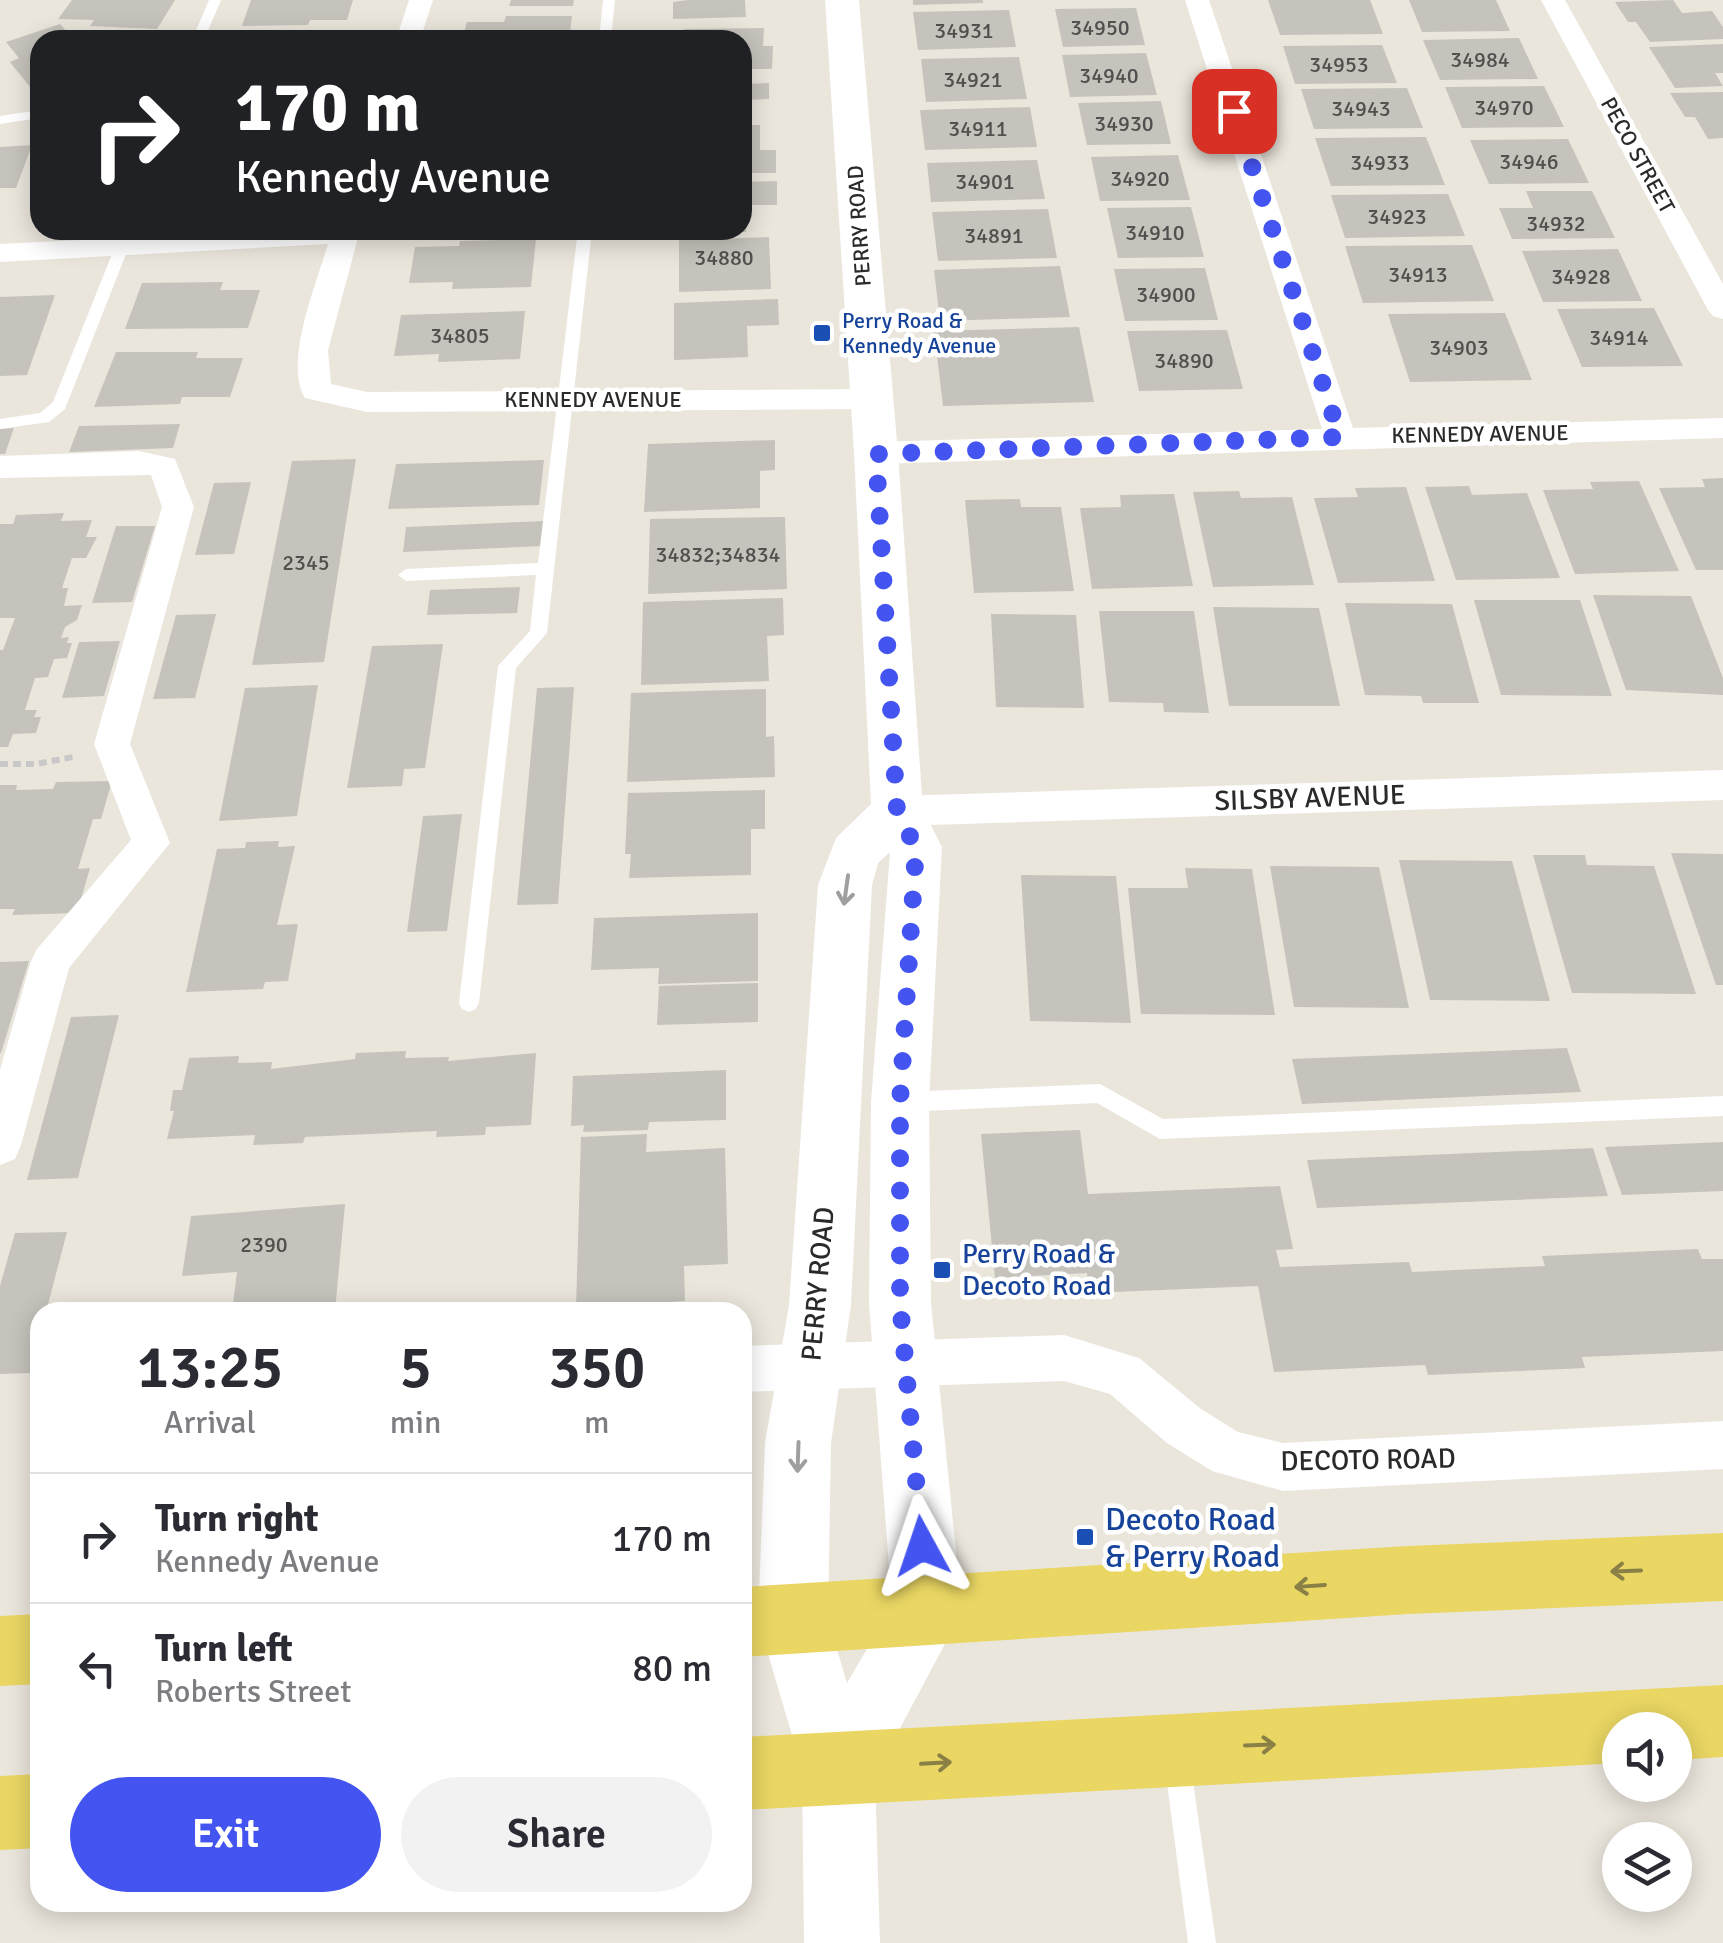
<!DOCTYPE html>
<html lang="en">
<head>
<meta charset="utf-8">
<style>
  body { margin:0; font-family:Signika,sans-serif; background:#f2f2f3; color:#2b2b33; height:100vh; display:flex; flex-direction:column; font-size:38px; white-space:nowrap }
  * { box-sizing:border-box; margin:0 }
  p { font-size:32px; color:#7c7c81 }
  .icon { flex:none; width:55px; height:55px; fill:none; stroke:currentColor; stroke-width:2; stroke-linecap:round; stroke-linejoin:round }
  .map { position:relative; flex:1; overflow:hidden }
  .panel { position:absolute; left:30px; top:1302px; width:722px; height:610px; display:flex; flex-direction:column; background:#fff; border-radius:30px; box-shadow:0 5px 25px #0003 }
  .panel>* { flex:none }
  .top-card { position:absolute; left:30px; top:30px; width:722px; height:210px; border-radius:30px; box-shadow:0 5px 25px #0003; background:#202124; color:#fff; overflow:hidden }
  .controls { position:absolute; left:1602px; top:1712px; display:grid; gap:20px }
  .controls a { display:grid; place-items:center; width:90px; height:90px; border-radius:50%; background:#fff; box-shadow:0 5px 25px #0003; font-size:50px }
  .pin { position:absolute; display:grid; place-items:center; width:85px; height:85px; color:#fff; margin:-42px; border-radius:20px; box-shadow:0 5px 15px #0006 }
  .me { position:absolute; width:110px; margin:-55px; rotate:355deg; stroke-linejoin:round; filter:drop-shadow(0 0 8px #0008) }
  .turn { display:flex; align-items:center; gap:35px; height:210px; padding:0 40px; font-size:45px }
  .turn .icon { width:130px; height:130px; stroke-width:2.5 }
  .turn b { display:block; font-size:70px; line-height:85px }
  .eta { display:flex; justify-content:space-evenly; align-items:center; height:170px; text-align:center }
  .eta b { font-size:60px; font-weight:600; line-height:70px }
  .primary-button { display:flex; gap:20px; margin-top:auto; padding:20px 40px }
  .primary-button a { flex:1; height:115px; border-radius:60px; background:#4454f0; color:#fff; font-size:40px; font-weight:600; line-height:115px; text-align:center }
  .primary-button a+a { background:#f2f2f3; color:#2b2b33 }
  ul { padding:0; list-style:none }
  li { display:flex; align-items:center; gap:30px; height:130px; padding:0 40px; border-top:2px solid #e1e1e2 }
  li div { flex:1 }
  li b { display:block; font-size:38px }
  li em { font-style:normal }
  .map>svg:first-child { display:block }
</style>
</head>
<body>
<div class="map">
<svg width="1723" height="1943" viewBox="0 0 1723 1943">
  <rect width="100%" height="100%" fill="#ebe6dc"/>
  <g fill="#c6c3bc">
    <polygon points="72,0 175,0 157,29 90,26 94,20 58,19"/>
    <polygon points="251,0 353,0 347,20 310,20 308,25 242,26"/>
    <polygon points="511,0 574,0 573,6 509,6"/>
    <polygon points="688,0 745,0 746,17 673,19 673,2"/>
    <polygon points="913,0 983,0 983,3 913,5"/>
    <polygon points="1268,0 1370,0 1383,34 1280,35"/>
    <polygon points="1409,0 1496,0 1510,31 1422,32"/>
    <polygon points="1673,0 1682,13 1712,11 1723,27 1723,39 1650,42 1636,22 1628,22 1615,2"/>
    <polygon points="1136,8 1145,45 1063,47 1055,9"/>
    <polygon points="1009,10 1016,47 918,50 913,12"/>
    <polygon points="506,16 572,16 569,40 462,40 467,22 504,22"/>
    <polygon points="60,24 74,40 40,40 40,90 34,92 10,62 19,58 6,42"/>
    <polygon points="764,28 763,46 773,46 772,69 742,69 742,40 684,40 684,29"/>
    <polygon points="1519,38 1538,79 1440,80 1423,40"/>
    <polygon points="1723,44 1723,73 1715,73 1723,86 1675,88 1649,47"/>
    <polygon points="1382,45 1397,83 1295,84 1283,46"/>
    <polygon points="1146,53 1157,95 1070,97 1062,55"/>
    <polygon points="1019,57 1027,99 926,102 921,59"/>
    <polygon points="769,83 769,99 742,100 742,84"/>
    <polygon points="1544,86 1564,127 1462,128 1445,87"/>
    <polygon points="1407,88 1423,128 1314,129 1301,89"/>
    <polygon points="1723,92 1723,138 1708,139 1695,117 1685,117 1670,93"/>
    <polygon points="1161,101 1171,144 1087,145 1078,103"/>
    <polygon points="1030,107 1037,147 925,150 920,110"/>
    <polygon points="742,125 760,125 760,150 776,150 776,173 742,173"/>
    <polygon points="1426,137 1445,185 1331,186 1315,138"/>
    <polygon points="1568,139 1589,183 1489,184 1470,140"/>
    <polygon points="32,145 16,188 0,188 0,147"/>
    <polygon points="1178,155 1190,200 1100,201 1091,157"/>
    <polygon points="1037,160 1045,199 931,202 927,163"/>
    <polygon points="777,181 777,205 746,205 746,232 742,232 742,182"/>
    <polygon points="1526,191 1592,191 1615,238 1512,239 1499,208 1533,208"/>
    <polygon points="1448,194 1465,236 1345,238 1331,195"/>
    <polygon points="1191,207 1204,257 1118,258 1107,208"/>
    <polygon points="1048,209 1057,258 938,261 932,212"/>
    <polygon points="769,237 771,289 679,292 679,240"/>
    <polygon points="536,239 531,287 452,289 453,282 409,283 415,247 459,246 460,241"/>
    <polygon points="1472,245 1494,301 1363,303 1345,246"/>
    <polygon points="1618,249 1642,301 1543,302 1522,251"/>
    <polygon points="1060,266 1070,317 940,321 934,270"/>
    <polygon points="1205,268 1218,320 1125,321 1114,269"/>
    <polygon points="223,282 220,290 260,290 248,328 125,329 142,283"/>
    <polygon points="55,295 27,375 0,376 0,297"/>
    <polygon points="778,299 779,325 747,326 748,357 674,360 674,303"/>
    <polygon points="1654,308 1683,366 1582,367 1557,309"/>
    <polygon points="525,311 520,359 438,362 439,354 394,356 401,315"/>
    <polygon points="1505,313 1532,380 1410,382 1388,314"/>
    <polygon points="1079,327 1094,402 943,406 934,331"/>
    <polygon points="1227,330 1243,389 1139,391 1127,331"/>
    <polygon points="116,352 198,352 196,358 243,358 230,397 182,397 180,404 94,407"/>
    <polygon points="180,424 173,448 69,452 79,426"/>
    <polygon points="14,428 5,454 0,454 0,429"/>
    <polygon points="775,440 775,470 760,471 760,508 644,512 648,444"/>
    <polygon points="356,459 324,662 252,665 292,461"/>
    <polygon points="544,460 539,505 388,509 396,464"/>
    <polygon points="1723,478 1723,570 1696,570 1659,488 1705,487 1702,479"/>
    <polygon points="1639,481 1679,571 1575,574 1543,490 1593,489 1590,482"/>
    <polygon points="251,482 234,554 195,555 214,483"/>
    <polygon points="1469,486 1472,495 1527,493 1560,578 1456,580 1425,487"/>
    <polygon points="1406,487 1435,581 1338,583 1314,498 1358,497 1355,488"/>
    <polygon points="1239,491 1241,498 1292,497 1314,585 1213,587 1193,492"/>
    <polygon points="1174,494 1193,586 1092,589 1080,508 1121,507 1120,495"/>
    <polygon points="1020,499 1021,507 1061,507 1074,591 974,593 965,500"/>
    <polygon points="64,513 61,521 92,520 86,537 97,537 86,558 72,558 62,588 68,588 64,606 82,605 77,620 65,627 61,638 69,637 67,643 72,643 67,658 54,659 48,677 35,678 25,710 37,710 34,717 41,717 36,733 13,734 8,747 0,747 0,650 3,650 15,618 0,618 0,524 13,524 16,515"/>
    <polygon points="785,517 787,589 648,594 650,519"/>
    <polygon points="545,521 544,546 403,552 406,527"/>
    <polygon points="116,526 155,526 132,602 92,603"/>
    <polygon points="520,587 517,613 427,615 430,590"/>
    <polygon points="1593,595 1691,596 1723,678 1723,695 1626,690"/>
    <polygon points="783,598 784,635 767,636 769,681 641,685 643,602"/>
    <polygon points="1474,600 1580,600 1612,696 1501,695"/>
    <polygon points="1345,603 1452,604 1479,703 1423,703 1421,696 1365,695"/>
    <polygon points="1213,607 1319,608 1340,706 1229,706"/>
    <polygon points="1099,611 1194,611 1209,713 1164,712 1163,703 1109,702"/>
    <polygon points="216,614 195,698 153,699 176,615"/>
    <polygon points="991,614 1076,615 1084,708 996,707"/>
    <polygon points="120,641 104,696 62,698 79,642"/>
    <polygon points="443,644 425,768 404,769 402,786 347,788 372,646"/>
    <polygon points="318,685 297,816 219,821 245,688"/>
    <polygon points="574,687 558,904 517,905 537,688"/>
    <polygon points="766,689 766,737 774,736 775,777 627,782 631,693"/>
    <polygon points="112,781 101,819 93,819 78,869 90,868 77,913 12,915 15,909 0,909 0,785 17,785 16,790 53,789 56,782"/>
    <polygon points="765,790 765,829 751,829 751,875 629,878 631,854 625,854 628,793"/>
    <polygon points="462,814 447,931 407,932 423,816"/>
    <polygon points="279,841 278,847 295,846 277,925 298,924 288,981 265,982 263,989 186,992 217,849 245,848 246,842"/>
    <polygon points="1671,853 1723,854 1723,985 1716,985"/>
    <polygon points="1533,855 1585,855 1587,865 1654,866 1696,994 1572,993"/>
    <polygon points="1399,860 1512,861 1550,1001 1430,1000"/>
    <polygon points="1270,866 1379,867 1409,1008 1294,1007"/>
    <polygon points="1185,868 1252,869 1275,1015 1141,1014 1128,888 1188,888"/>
    <polygon points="1021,875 1116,876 1131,1023 1030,1021"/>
    <polygon points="758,913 758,981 658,984 659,968 591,970 594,918"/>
    <polygon points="29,961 1,1053 0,1053 0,962"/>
    <polygon points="758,983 758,1022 657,1025 659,986"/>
    <polygon points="119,1015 78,1178 27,1180 71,1017"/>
    <polygon points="1567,1048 1581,1092 1302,1104 1292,1059"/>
    <polygon points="406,1051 405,1058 449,1057 448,1061 536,1053 531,1125 486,1127 485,1135 436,1137 437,1131 305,1137 303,1143 253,1145 255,1135 167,1139 174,1111 170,1111 173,1090 182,1090 189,1058 239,1056 238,1063 272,1062 271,1069 355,1059 356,1053"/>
    <polygon points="726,1070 726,1120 649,1122 648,1130 583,1132 584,1125 571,1126 573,1076"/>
    <polygon points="1080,1130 1088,1194 1280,1186 1293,1249 1276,1250 1280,1267 1409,1262 1412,1272 1545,1266 1542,1256 1698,1249 1702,1259 1723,1259 1723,1351 1582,1357 1585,1368 1428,1375 1425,1365 1274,1372 1258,1286 1089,1293 1087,1273 995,1278 981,1134"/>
    <polygon points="647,1134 646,1152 725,1148 728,1264 684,1266 685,1301 576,1308 581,1137"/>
    <polygon points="1723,1142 1723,1191 1622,1195 1605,1147"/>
    <polygon points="1593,1148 1608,1196 1317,1208 1307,1160"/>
    <polygon points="345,1204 335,1311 232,1312 237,1272 182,1276 191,1216"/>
    <polygon points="67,1232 46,1312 40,1312 40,1336 30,1373 0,1374 0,1286 15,1233"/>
  </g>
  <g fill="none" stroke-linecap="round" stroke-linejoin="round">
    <polyline stroke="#c8c8c8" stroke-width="6" stroke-dasharray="8 5" stroke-linecap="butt" points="0,764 36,764 73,757"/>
    <g fill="#fff" fill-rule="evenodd">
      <polygon points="209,0 221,0 204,40 192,40"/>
      <polygon points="603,0 615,0 611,40 599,40"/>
      <polygon points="40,110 40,118 0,124 0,116"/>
      <polygon points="578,230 592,230 547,633 516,668 479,1003 476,1009 469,1012 462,1009 459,1003 498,666 530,631 536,575 406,581 398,575 406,569 538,563"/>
      <polygon points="121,245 128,249 65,409 49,422 0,429 0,419 40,413 53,402 114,249"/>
      <polygon points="1100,1084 1163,1119 1723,1096 1723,1116 1160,1139 1097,1103 902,1112 895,1109 891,1102 895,1095 902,1092"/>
      <polygon points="1177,1747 1186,1751 1190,1760 1216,1943 1188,1943 1164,1760 1168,1751"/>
    </g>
    <g fill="#fff" fill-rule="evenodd">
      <polygon points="409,0 433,0 420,40 396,40"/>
      <polygon points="1185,0 1209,0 1353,428 1723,418 1723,438 876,464 865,461 860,453 865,445 876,442 1322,429"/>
      <polygon points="1541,0 1565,0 1723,284 1723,319 1713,316 1708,310"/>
      <path d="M279,230H360L328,350L331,384L367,392L872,389L883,392L887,399L883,406L872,409L367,412L305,398C283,363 317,282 328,244L0,262V244Z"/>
      <polygon points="139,451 175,459 194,507 130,744 170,843 69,968 21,1145 15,1159 0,1165 0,1070 31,961 37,949 131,840 94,744 162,507 151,475 0,478 0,456"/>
      <polygon points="1723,770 1723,800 897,826 884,822 878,811 884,800 897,796"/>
      <polygon points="1064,1335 1139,1358 1201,1409 1238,1432 1283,1443 1723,1421 1723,1469 1283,1491 1212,1471 1167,1443 1110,1394 1064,1381 742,1392 742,1346"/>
    </g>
    <path fill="#fff" fill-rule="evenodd" d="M825,0H859L898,453L923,810L942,847L929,1102L931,1303L962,1612L875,1775L880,1943H804L802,1769L758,1620L765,1443L789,1305L818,885L836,838L871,804L854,453ZM890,852L871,1102L869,1303L892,1606L847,1683L828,1620L831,1443L851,1305L872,885L878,863Z"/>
    <g fill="#e9d663" fill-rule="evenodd">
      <polygon points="1723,1533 1723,1601 1408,1614 742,1657 742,1587 1408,1546"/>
      <polygon points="40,1614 40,1684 0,1686 0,1616"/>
      <polygon points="1723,1685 1723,1757 1675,1760 1675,1730 1620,1730 1620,1763 742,1810 742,1737"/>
      <polygon points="40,1774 40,1848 0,1850 0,1776"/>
    </g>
  </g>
  <defs><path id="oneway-shaft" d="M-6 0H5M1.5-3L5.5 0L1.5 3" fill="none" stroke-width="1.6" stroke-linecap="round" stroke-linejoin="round" transform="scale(2.5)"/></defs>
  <g stroke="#9f9f9f">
    <use href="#oneway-shaft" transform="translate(846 890) rotate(98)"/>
    <use href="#oneway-shaft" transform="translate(798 1457) rotate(92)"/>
  </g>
  <g stroke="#8a8046">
    <use href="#oneway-shaft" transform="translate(1626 1571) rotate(178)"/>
    <use href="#oneway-shaft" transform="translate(1310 1586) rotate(176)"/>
    <use href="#oneway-shaft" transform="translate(1260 1745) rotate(-2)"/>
    <use href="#oneway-shaft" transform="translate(936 1763) rotate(-3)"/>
  </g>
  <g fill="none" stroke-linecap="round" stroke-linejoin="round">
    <polyline stroke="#4454f0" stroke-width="18" stroke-dasharray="0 32.4" points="922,1546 900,1303 900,1102 916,848 897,811 876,454 1340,437 1234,111"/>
  </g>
  <g fill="#1a4fb4" stroke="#fff" stroke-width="4">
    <rect x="812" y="323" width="20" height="20" rx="5"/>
    <rect x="932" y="1260" width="20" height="20" rx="5"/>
    <rect x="1075" y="1527" width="20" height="20" rx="5"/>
  </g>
  <g text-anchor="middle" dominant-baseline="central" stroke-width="9" stroke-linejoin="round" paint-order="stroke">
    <g font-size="22" fill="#51504e">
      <text x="1100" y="27">34950</text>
      <text x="964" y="30">34931</text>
      <text x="1480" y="59">34984</text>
      <text x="1339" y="64">34953</text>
      <text x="1109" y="75">34940</text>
      <text x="973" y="79">34921</text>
      <text x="1504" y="107">34970</text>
      <text x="1361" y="108">34943</text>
      <text x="1124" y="123">34930</text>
      <text x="978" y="128">34911</text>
      <text x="1529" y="161">34946</text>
      <text x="1380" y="162">34933</text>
      <text x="1140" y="178">34920</text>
      <text x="985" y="181">34901</text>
      <text x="1397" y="216">34923</text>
      <text x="1556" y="223">34932</text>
      <text x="1155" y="232">34910</text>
      <text x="994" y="235">34891</text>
      <text x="724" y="257">34880</text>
      <text x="1418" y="274">34913</text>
      <text x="1581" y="276">34928</text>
      <text x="1166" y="294">34900</text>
      <text x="460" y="335">34805</text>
      <text x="1619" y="337">34914</text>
      <text x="1459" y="347">34903</text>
      <text x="1184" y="360">34890</text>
      <text x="718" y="554">34832;34834</text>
      <text x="306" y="562">2345</text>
      <text x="264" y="1244">2390</text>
    </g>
    <g font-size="22" fill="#2a2a2a" stroke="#fff">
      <text transform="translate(1638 155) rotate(61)">PECO STREET</text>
      <text transform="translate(859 226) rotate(-94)">PERRY ROAD</text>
      <text x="593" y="399">KENNEDY AVENUE</text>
      <text transform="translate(1480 434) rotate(-1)">KENNEDY AVENUE</text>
    </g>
    <g font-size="22" fill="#164399" stroke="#fff" text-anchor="start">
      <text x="842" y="320">Perry Road &amp;<tspan x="842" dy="25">Kennedy Avenue</tspan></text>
    </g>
    <g font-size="28" fill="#2a2a2a" stroke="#fff">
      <text transform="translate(1310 798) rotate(-2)">SILSBY AVENUE</text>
      <text transform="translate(818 1284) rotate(-85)">PERRY ROAD</text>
      <text transform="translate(1368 1460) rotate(-1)">DECOTO ROAD</text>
    </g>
    <g font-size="28" fill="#164399" stroke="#fff" text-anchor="start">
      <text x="962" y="1254">Perry Road &amp;<tspan x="962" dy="32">Decoto Road</tspan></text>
    </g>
    <g font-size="32" fill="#164399" stroke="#fff" text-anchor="start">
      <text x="1105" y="1519">Decoto Road<tspan x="1105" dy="37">&amp; Perry Road</tspan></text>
    </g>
  </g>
</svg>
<div class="controls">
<a><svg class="icon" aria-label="sound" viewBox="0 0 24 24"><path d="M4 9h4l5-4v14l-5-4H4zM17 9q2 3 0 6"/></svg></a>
<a><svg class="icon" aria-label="layers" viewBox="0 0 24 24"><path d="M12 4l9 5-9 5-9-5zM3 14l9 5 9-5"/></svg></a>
</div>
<div class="pin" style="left:1234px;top:111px;background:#d93025"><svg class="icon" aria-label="arrive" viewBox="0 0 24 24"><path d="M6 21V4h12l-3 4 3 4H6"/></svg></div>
<svg class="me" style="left:922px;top:1546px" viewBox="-20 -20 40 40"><path d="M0-17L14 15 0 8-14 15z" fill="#4454f0" stroke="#fff" stroke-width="4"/></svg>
<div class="top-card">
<div class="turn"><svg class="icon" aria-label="right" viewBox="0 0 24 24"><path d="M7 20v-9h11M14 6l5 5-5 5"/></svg><div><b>170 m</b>Kennedy Avenue</div></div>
</div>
<section class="panel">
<div class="eta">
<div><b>13:25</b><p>Arrival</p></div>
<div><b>5</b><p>min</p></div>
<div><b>350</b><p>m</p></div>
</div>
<ul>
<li><svg class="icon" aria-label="right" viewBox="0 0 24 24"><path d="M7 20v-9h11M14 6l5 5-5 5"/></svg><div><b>Turn right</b><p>Kennedy Avenue</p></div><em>170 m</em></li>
<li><svg class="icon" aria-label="left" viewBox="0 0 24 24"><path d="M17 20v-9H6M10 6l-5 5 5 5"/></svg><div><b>Turn left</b><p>Roberts Street</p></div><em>80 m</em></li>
</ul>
<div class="primary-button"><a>Exit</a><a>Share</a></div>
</section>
</div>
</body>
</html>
